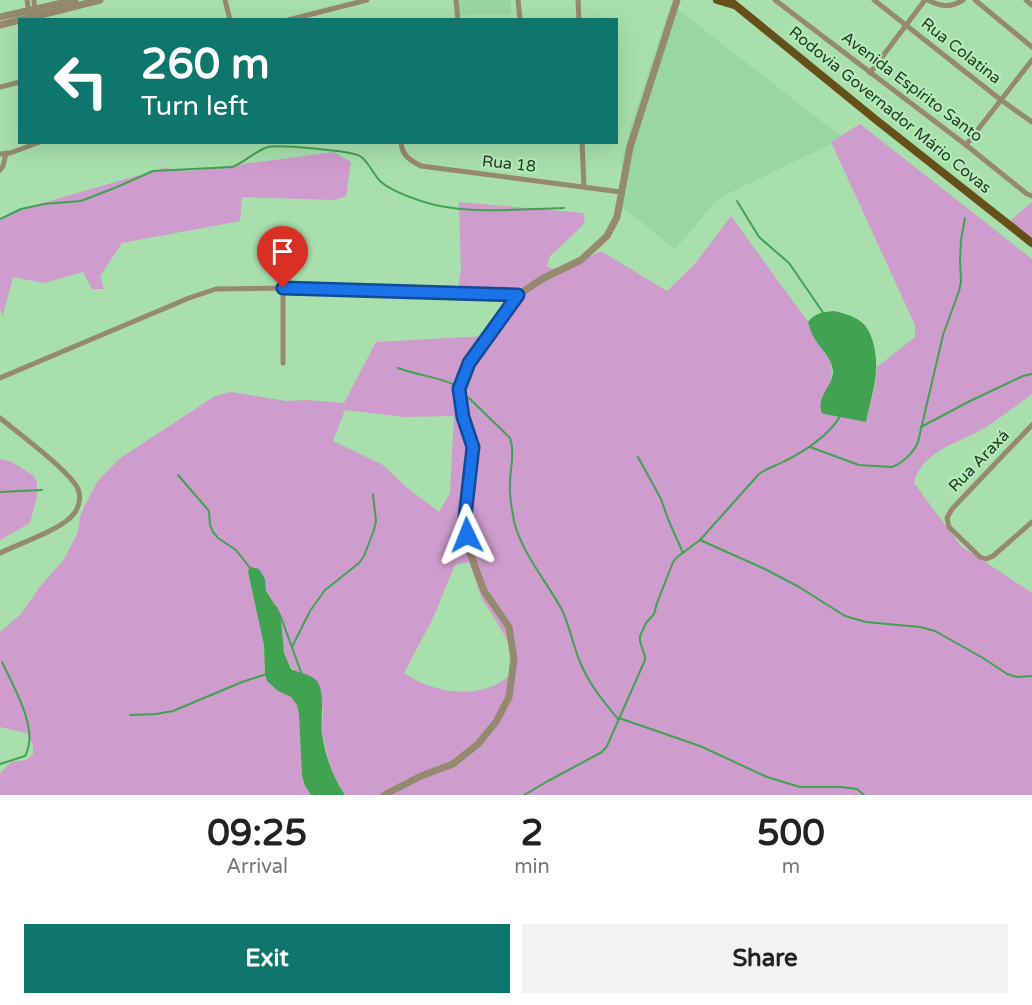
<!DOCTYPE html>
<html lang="en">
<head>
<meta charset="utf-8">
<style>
  body { margin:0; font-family:"Varela Round",sans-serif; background:#f2f2f2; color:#222; height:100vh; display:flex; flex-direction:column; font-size:22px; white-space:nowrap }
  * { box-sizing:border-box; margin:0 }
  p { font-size:20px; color:#767676 }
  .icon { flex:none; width:33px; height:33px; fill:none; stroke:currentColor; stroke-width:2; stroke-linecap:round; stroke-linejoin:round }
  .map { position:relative; height:795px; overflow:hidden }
  .details { display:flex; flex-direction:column; background:#fff; flex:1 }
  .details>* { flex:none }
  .hud { position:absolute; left:18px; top:18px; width:600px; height:126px; border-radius:0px; box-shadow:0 6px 24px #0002; background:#0f766e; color:#fff; overflow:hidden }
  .pin { position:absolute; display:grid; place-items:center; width:51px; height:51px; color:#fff; margin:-62px -26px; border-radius:50% 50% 50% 0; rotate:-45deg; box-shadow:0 0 6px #0007 }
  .pin .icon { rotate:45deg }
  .me { position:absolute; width:66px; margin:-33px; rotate:358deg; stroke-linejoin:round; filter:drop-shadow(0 0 4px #0008) }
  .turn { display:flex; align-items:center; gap:21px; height:126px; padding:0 24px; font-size:27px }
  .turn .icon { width:78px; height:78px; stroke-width:2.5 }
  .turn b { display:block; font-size:42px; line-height:51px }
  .eta { display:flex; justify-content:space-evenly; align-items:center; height:102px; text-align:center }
  .eta b { font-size:36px; font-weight:700; line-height:42px }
  .action { display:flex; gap:12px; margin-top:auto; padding:12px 24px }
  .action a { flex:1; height:69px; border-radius:0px; background:#0f766e; color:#fff; font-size:24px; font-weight:700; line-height:69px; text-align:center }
  .action a+a { background:#f2f2f2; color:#222 }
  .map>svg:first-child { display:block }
</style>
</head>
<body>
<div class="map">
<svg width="1032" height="795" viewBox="0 0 1032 795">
  <rect width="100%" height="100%" fill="#a8dfad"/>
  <g fill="#9ad69f">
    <polygon points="459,0 511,0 511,14 459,15"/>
    <polygon points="671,4 843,138 719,198 675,249 620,205 622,160 630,128"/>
  </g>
  <g fill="#ce9ccd" fill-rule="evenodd">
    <path d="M860,124L1032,259V394C1017,405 1002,417 986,427C960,443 922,450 914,483L961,546L1032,593V795H345L331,770L322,732L323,708L297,672C282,664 280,630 277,614C277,613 276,606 275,605C268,592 266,596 265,579L248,572L264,645L265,674L267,681L278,691L291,697L297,705L299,715L302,776L305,786L311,795H0V773L11,762L26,760L33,754V746L27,733L0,727V632L20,615L39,588L64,559L78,532L81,513L97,482L119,459L215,396L231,392L286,401L306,400L344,403L376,342L486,336L504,300L473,292L458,290L461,270L459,202L583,213L585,219L582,226L560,247L550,256L547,266L550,268L563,270L601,251L667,291L695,264L731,216L808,322C818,356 847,358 822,397L866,421L875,386L877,367L915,337V325L831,142ZM345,410L405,417L454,416L450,493L439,512L405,486L383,465L333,441ZM469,562L482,599L495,619L509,643L510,651L509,676C504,679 499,684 493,686C464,698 429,690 404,673L433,618L455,565Z"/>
    <polygon points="334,152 351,162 346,196 335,200 242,197 240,221 122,243 100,276 104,289 92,289 83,272 44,283 13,277 3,315 0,310 0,219 18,210 164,168 191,171"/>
    <polygon points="1032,202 1032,239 1010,221"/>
    <polygon points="0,459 12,462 34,476 37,483 37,497 30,523 0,540"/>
  </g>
  <g fill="#41a252">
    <path d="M834,311C842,313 850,315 857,319C866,324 870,332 873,342C881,372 872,393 866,422L825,414L822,413C816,397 831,388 833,373C833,361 825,353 818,344C813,337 810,330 808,322C815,313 823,312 834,311Z"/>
    <path d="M251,567L259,569L265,579L266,591L275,605L281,620L284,653L291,669C299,673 310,674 316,680C326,690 320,721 322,734C326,758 332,775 345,795H311L305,786L302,776L299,715L297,705L291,697L278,691L267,681L265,674L264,645L248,572L249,568Z"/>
  </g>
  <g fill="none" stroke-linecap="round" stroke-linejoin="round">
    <g stroke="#41a252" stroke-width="2">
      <polyline points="737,201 759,237 789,263 824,314"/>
      <path d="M0,219L21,209L44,204L81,201L117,187L153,171L232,167C245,162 255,151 268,147C277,144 352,151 360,156C369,162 373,174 380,181C392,192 419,201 435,205C476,214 522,209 564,208"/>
      <path d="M398,368C416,375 440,377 457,386"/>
      <path d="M469,398L510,438C515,452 510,470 510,484C509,496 512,509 514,521C521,552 547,582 562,610C570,627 573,645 580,662C589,684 603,701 618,719"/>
      <polyline points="921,427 970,401 1023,376 1032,374"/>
      <path d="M810,447L859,465L892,467C903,463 913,453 918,442L943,335L959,291L961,282L960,261L961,240L965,218"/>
      <polyline points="638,457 661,499 668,519 683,553"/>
      <polyline points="178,475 209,511 210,525 213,532 218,538 236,550 250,568"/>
      <polyline points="0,492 42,490"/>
      <polyline points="700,540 765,569 799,587 845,616 866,622 920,627 935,631 983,658 1007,674 1017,677 1032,676"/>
      <polyline points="276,607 282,620 302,675"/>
      <polyline points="292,647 310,611 325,590 359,563 364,556 374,530 376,521 373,494"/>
      <polyline points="130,715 156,714 173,711 242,682 267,674"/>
      <polyline points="619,718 700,746 767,777 800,787 841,787 857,789 864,795"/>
      <path d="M0,764L25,756C40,730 13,686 2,662"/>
      <path d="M524,795L548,781L602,752L607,746L645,660V657L640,641V636L646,623L654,614L657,603L673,562L676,558L700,540L759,474C766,468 776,466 785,461C803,452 832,434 841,414"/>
    </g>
    <g stroke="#95896f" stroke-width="5">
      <polyline points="27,0 29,13"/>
      <polyline points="34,0 35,11"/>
      <polyline points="225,0 230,20"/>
      <polyline points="456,0 458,20"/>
      <polyline points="518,0 520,20"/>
      <polyline points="578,0 579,20"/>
      <polyline points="775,0 966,145 1027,194 1032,196"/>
      <polyline points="874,0 1001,100 1032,122"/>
      <path d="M928,0C941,7 950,8 963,0"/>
      <polyline points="975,0 1032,47"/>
      <polyline points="1026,0 1032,5"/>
      <polyline points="288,20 367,0"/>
      <polyline points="870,73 925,0"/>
      <polyline points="0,87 20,82"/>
      <path d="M401,142C402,156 410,160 421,166L621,192"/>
      <polyline points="582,142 584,187"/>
      <polyline points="966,145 1032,60"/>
      <polyline points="0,154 10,153 40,142"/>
      <polyline points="0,170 3,166 6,153"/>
      <polyline points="283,288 283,363"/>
      <polyline points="0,378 189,298 216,289 283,288 518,295"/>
      <path d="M0,418C17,432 71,472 78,489C82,499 78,511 70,518C56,531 19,544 0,553"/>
      <polyline points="1032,425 952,509 947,518 949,527 980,557 986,559 993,556 1032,522"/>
    </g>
    <g stroke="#95896f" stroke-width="7">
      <polyline points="0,17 75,0"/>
      <polyline points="21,20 100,0"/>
      <polyline points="0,25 20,20"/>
      <polyline points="384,795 421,776 453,764 478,744 496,722 509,697 514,659 509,627 484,591 470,553 465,517 473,447 463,417 459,389 469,363 518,295 542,279 581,260 607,236 617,217 630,147 677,0"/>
    </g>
    <g stroke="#65501a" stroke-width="8">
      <polyline points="717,0 734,5"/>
      <polyline points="729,0 875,119 1032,243"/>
    </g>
  </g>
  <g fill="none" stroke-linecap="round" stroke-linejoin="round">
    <defs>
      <polyline id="route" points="283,288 518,295 469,363 459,389 463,417 473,447 465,517 467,535"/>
    </defs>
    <use href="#route" stroke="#114b97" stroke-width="15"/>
    <use href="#route" stroke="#1a73e8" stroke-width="10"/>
  </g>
  <g text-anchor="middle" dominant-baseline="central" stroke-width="4.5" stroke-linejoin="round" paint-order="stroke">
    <g font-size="16" fill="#253b27" stroke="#b4ecb9">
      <text transform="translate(961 51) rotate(38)">Rua Colatina</text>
      <text transform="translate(912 87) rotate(37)">Avenida Espírito Santo</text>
      <text transform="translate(890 110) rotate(39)">Rodovia Governador Mário Covas</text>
      <text transform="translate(509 164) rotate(6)">Rua 18</text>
      <text transform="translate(979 461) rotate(-46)">Rua Araxá</text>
    </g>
  </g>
</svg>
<div class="pin" style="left:283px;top:288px;background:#d93025"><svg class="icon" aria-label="arrive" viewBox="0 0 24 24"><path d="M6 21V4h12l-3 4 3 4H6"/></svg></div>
<svg class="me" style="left:467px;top:535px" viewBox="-20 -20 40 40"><path d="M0-17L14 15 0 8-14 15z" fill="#1a73e8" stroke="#fff" stroke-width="4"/></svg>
<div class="hud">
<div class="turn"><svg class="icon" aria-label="left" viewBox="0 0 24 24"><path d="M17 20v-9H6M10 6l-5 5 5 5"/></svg><div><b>260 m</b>Turn left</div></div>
</div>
</div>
<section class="details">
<div class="eta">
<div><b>09:25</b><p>Arrival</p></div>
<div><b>2</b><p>min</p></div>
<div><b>500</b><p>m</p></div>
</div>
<div class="action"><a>Exit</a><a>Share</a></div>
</section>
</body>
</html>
